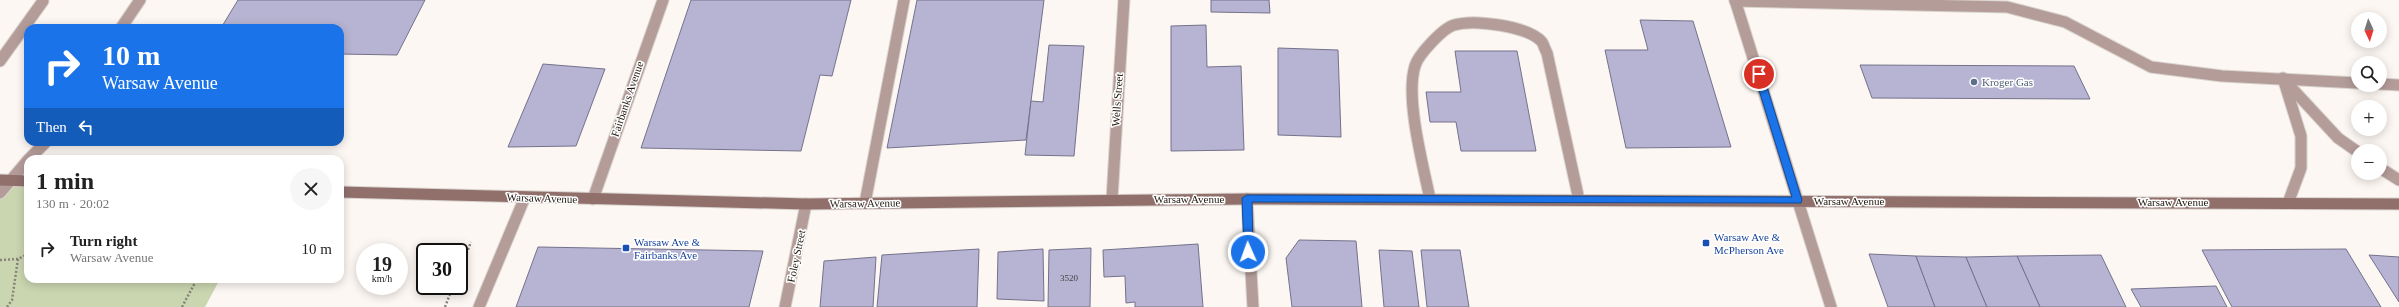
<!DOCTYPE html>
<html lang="en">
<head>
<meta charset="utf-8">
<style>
  body { margin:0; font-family:"Times New Roman",serif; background:#f6f6f6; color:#222; height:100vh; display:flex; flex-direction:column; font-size:15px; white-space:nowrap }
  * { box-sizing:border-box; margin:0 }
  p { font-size:13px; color:#767676 }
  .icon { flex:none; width:22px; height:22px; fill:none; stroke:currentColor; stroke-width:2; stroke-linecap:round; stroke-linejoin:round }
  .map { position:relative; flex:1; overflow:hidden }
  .panel { position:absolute; left:24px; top:155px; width:320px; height:128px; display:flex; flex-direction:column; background:#fff; border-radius:12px; box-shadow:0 2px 10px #0003 }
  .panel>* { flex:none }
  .guide { position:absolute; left:24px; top:24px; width:320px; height:122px; border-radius:12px; box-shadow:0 2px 10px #0003; background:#1a73e8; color:#fff; overflow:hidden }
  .needle { width:26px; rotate:176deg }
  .controls { position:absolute; left:2351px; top:12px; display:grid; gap:8px }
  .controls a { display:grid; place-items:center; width:36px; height:36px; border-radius:50%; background:#fff; box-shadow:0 2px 10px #0003; font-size:20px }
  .speed { position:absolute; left:356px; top:243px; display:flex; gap:8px; font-size:20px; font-weight:700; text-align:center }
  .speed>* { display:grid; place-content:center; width:52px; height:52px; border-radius:50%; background:#fff; box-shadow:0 2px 10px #0003; line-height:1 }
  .speed small { font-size:10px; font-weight:400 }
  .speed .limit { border:2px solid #111; border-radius:6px; background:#fff; color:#111 }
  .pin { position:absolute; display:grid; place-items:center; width:34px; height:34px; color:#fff; margin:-17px; border:2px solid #fff; border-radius:50%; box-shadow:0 1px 4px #0007 }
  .me { position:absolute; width:44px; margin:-22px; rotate:358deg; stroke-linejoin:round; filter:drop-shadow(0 0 3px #0008) }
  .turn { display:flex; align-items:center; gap:14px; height:84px; padding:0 12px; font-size:18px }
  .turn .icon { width:52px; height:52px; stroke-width:2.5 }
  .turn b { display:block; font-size:28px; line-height:34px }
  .then { display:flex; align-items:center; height:38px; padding:0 12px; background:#0003; gap:8px; font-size:15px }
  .round { display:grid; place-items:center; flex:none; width:42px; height:42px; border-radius:21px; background:#f6f6f6 }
  .summary { display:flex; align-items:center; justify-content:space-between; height:68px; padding:0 12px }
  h1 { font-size:24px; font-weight:700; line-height:30px }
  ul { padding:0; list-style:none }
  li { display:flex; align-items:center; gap:12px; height:52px; padding:0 12px }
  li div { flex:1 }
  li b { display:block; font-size:15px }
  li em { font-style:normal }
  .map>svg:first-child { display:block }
</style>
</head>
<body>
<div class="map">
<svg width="2399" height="307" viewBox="0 0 2399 307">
  <rect width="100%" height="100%" fill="#fcf7f2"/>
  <polygon fill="#cad6b0" points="9,180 28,181 28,279 220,279 205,307 0,307 0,193"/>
  <g fill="#b7b4d3" stroke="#74718c">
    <polygon points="238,0 425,0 397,55 340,54 340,28 221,28"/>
    <polygon points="691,0 851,0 832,76 820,75 801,151 641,148"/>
    <polygon points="917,0 1044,0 1026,140 887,148"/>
    <polygon points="1211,0 1269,0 1270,13 1211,12"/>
    <polygon points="1640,20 1693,21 1731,147 1626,148 1605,50 1648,50"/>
    <polygon points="1206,25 1207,67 1241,66 1244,150 1171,151 1171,26"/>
    <polygon points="1049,45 1084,46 1074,156 1025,155 1031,101 1043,102"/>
    <polygon points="1278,48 1338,50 1341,137 1278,135"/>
    <polygon points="1455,51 1517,51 1536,151 1461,151 1456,122 1430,122 1426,92 1461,92"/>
    <polygon points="543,64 605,69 576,146 508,147"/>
    <polygon points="1860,65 2074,66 2090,99 1872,98"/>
    <polygon points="1299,240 1356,241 1362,307 1292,307 1286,258"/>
    <polygon points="1198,244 1203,307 1135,307 1135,302 1126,303 1125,276 1104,277 1103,250"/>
    <polygon points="538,247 763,251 749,307 516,307"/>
    <polygon points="1091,248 1090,307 1048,307 1049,250"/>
    <polygon points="979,249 977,307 877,307 882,255"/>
    <polygon points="1043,249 1044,301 997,299 998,252"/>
    <polygon points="2346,249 2381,307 2232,307 2202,250"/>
    <polygon points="1379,250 1412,251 1419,307 1384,307"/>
    <polygon points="1421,250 1460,250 1469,307 1427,307"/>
    <polygon points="1869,254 1916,256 1935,307 1888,307"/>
    <polygon points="2101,255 2126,307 2040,307 2017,256"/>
    <polygon points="2369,255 2399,257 2399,302"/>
    <polygon points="1916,256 1966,257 1987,307 1935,307"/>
    <polygon points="2017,256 2040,307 1987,307 1966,257"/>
    <polygon points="876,257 873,307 820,307 824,261"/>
    <polygon points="2216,286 2227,307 2141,307 2131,289"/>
  </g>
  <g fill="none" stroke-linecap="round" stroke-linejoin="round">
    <defs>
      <g id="service">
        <polyline points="1735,1 2007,7 2065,22 2151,67 2222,76 2358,83"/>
        <polyline points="0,61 43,1"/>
        <polyline points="2283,78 2301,136 2301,168 2288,203"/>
        <polyline points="2286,82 2338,138 2358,152"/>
        <polyline points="2380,84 2399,85"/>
        <polyline points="2380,168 2399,180"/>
        <path d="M1430,199C1423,165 1405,98 1415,66C1418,55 1443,28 1454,25C1474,19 1528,26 1542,42C1544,45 1545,50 1547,53L1579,200"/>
        <polyline points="865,203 904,0"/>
      </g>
      <g id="minor">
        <polyline points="1735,0 1831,307"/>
        <polyline points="121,28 140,0"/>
        <polyline points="29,159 46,142"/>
        <polyline points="0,193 28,160"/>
        <polyline points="593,199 663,0"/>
        <polyline points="1112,199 1124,0"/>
        <polyline points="1247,199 1253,307"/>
        <polyline points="479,307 525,197"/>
        <polyline points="785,307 806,204"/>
      </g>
      <g id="secondary">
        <polyline points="0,180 28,181"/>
        <polyline points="340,192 806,204 1247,199 2399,204"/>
      </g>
    </defs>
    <use href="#service" stroke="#d9d3ce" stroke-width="13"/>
    <use href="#minor" stroke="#d9d3ce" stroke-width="13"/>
    <use href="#secondary" stroke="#d9d3ce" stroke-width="13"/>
    <g stroke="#88827a" stroke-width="2.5" stroke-dasharray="2 2" stroke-linecap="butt">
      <polyline points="0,260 18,259 28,254"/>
      <polyline points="459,272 471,242"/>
      <polyline points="7,307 12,300 18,259"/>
      <polyline points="182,307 197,279"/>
      <polyline points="445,307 453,286"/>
    </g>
    <use href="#service" stroke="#b49c99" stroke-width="11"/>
    <use href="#minor" stroke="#b49c99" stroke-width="11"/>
    <use href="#secondary" stroke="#91706c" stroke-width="11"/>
  </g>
  <polygon fill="#1a73e8" stroke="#114b97" points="1759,71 1763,74 1802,200 1801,203 1252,202 1253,252 1248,256 1244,252 1242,198 1247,195 1792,197 1754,74"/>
  <circle fill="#5c6f8a" stroke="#fff" stroke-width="1.5" cx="1974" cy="82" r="4"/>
  <g fill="#1a4fb4" stroke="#fff" stroke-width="1.5">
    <rect x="1702" y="239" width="8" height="8" rx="2"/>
    <rect x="622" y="244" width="8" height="8" rx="2"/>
  </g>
  <g text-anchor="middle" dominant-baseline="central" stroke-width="3" stroke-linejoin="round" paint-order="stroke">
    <g font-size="9" fill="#453f3f">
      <text x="1069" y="278">3520</text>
    </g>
    <g font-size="11" fill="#4e5e75" stroke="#fff" text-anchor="start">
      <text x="1982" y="82">Kroger Gas</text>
    </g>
    <g font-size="11" fill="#1f180e" stroke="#fff">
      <text transform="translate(627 99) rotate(-71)">Fairbanks Avenue</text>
      <text transform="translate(1117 100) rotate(-86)">Wells Street</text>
      <text transform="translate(542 198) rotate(2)">Warsaw Avenue</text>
      <text x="1189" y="199">Warsaw Avenue</text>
      <text x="1849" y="201">Warsaw Avenue</text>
      <text x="2173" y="202">Warsaw Avenue</text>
      <text transform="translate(865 203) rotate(-1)">Warsaw Avenue</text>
      <text transform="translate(796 256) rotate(-78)">Foley Street</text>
    </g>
    <g font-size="11" fill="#164399" stroke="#fff" text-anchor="start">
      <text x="1714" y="237">Warsaw Ave &amp;<tspan x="1714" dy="13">McPherson Ave</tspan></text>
      <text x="634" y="242">Warsaw Ave &amp;<tspan x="634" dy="13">Fairbanks Ave</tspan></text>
    </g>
  </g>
</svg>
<div class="controls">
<a><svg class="needle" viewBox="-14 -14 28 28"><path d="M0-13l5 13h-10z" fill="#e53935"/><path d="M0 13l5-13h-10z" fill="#767676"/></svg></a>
<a><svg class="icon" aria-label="search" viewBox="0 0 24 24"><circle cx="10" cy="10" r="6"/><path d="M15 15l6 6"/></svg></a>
<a>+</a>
<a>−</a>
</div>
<div class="speed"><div>19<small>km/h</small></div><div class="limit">30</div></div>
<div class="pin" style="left:1759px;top:74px;background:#d93025"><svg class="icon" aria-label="arrive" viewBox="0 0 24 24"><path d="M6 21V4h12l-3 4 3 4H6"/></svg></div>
<svg class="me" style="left:1248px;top:252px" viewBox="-20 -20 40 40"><circle r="17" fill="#1a73e8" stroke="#fff" stroke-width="3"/><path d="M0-11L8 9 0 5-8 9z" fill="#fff"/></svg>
<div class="guide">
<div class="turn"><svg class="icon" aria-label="right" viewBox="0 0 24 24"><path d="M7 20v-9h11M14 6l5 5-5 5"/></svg><div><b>10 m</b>Warsaw Avenue</div></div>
<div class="then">Then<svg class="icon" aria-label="left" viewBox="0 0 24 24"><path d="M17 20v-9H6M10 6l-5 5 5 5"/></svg></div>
</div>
<section class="panel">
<div class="summary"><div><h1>1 min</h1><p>130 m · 20:02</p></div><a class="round"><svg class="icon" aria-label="close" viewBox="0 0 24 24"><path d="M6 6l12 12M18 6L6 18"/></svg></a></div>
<ul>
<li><svg class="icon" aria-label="right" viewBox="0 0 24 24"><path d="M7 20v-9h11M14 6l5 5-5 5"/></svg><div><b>Turn right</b><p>Warsaw Avenue</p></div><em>10 m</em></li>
</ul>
</section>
</div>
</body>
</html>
